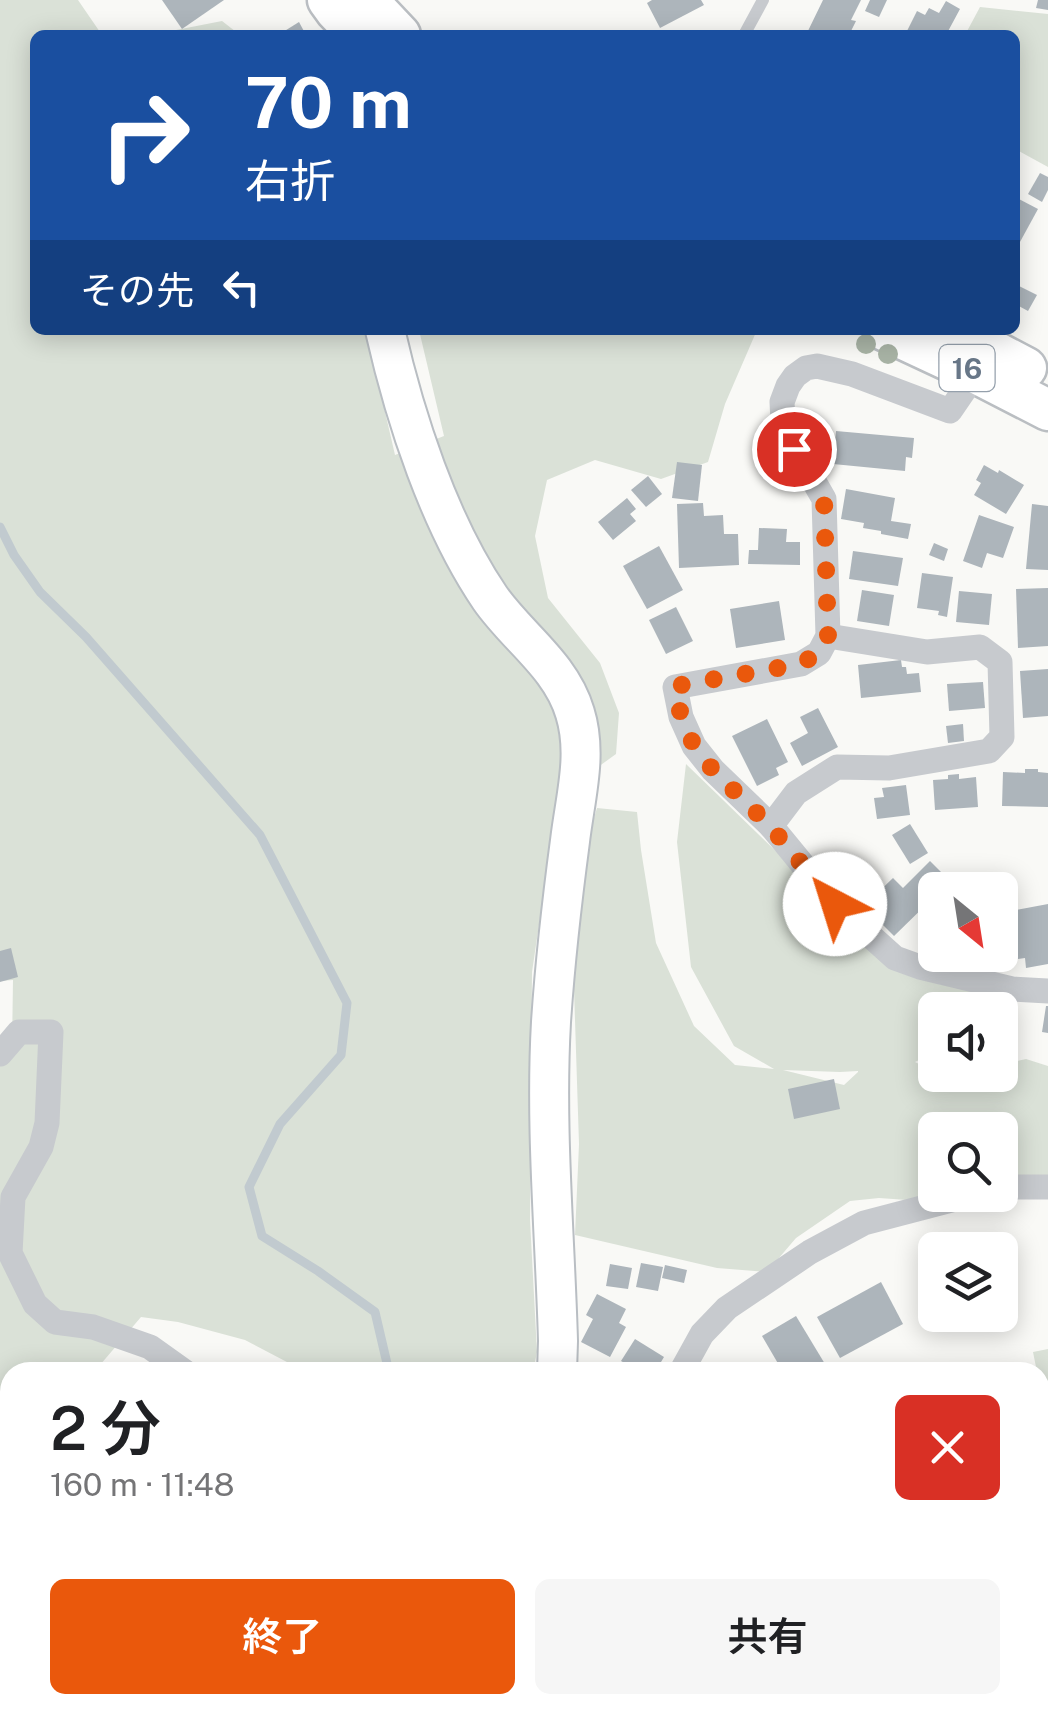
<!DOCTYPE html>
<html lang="ja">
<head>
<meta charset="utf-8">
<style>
  body { margin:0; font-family:"Public Sans","Noto Sans JP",sans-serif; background:#f6f6f6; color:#202124; height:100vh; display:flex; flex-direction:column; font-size:38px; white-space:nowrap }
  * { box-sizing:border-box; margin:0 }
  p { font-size:32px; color:#757577 }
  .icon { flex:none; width:55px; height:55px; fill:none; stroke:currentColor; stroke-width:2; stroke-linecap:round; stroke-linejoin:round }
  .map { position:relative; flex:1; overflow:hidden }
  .details { position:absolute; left:0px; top:1362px; width:1050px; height:352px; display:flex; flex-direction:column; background:#fff; border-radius:30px 30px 0 0; box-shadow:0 5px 25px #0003 }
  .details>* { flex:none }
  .guide { position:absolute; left:30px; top:30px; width:990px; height:305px; border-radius:15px; box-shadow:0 5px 25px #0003; background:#1a4fa0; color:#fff; overflow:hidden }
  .needle { width:65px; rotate:150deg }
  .controls { position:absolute; left:918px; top:872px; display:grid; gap:20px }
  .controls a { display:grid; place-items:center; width:100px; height:100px; border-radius:15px; background:#fff; box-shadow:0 5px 25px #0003; font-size:50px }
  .pin { position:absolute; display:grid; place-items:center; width:85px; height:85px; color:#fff; margin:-42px; border:5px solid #fff; border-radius:50%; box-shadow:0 2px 10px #0007 }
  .me { position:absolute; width:110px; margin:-55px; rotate:320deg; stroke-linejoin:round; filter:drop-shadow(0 0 8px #0008) }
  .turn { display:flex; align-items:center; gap:35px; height:210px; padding:0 50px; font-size:45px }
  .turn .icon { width:130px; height:130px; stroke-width:2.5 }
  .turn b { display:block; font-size:70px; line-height:85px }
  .then { display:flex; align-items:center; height:95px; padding:0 50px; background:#0003; gap:20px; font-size:38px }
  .round { display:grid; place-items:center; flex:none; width:105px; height:105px; border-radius:15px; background:#f6f6f6 }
  .summary { display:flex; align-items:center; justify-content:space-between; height:170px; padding:0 50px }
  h1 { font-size:60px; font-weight:600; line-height:75px }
  .cta { display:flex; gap:20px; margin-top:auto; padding:20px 50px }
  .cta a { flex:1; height:115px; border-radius:15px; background:#ea580c; color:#fff; font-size:40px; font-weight:600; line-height:115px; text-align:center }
  .cta a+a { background:#f6f6f6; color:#202124 }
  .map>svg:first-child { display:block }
</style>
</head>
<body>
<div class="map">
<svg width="1048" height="1713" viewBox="0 0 1048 1713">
  <rect width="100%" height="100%" fill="#f9f9f6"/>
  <g fill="#dae1d7" fill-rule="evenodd">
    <polygon points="0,0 78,0 102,35 35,35 35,330 368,330 368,338 395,455 444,436 419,330 757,330 725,404 708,462 661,479 595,460 547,480 535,536 548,598 600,663 619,713 616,754 558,796 532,972 530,1220 537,1352 533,1372 306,1372 245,1340 178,1322 141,1317 100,1365 103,1372 10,1372 10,1689 0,1687 0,1057 12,1046 13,980 0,981"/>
    <polygon points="980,7 1048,14 1048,167 1015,149 1015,35 965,35"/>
    <polygon points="222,21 240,35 166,35 171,31"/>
    <path d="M686,764L791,866L835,923L858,943L895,967L1011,994L1014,1027L1000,1037V1010H935V1052L915,1062L935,1072V1075L947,1077L1000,1075V1065L1026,1059L1048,1066V1178L1024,1179L991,1206L879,1198L850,1201L796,1238L767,1272L717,1268L575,1235L579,1144L571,896L597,808L637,812L641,850L656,943L694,1026L735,1065L774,1069L734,1046L691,967L677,842ZM783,1070L840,1072L858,1071V1072L844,1085ZM935,1130H1000V1195H935Z"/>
    <polygon points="1048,1349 1048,1713 862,1713 864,1710 874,1705 1040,1705 1040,1439 1047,1434 1040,1393 1040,1372 1037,1372 1033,1352"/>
    <polygon points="109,1705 466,1705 466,1713 129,1713"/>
  </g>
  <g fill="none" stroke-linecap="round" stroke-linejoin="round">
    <g stroke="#c1cacf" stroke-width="9">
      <polyline points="0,527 14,555 40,592 86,637 260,835 347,1003 341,1055 280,1124 249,1187 262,1236 318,1271 375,1312 389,1372"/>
      <polyline points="696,1705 697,1713"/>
    </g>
  </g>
  <g fill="#adb5bb">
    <polygon points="162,0 224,0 182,29"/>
    <polygon points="652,0 701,0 704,5 660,28 647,3"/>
    <polygon points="823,0 861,0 851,20 856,21 849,35 806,35"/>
    <polygon points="870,0 887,0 879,17 865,11"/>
    <polygon points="1038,0 1048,0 1048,10 1036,8"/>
    <polygon points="946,1 960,9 946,35 905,35 917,11 925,15 929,8 939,13"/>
    <polygon points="299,22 306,35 284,35 283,32"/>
    <polygon points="1040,173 1048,177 1048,190 1042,202 1028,194"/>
    <polygon points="1015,197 1038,209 1015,251"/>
    <polygon points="1015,284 1037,295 1028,311 1015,304"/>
    <polygon points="836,431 914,438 912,458 906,457 905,471 833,464"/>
    <polygon points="677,462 702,465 698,501 672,498"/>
    <polygon points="984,465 998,473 999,470 1024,485 1006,514 974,495 981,483 976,480"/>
    <polygon points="648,476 662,494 646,507 631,490"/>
    <polygon points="846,489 895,498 891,521 911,524 908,539 881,534 881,531 863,528 864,523 841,519"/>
    <polygon points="627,498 636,509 630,514 636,521 613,540 598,522"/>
    <polygon points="703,503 704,516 723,515 724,534 738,534 739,565 679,568 677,504"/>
    <polygon points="1032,504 1048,506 1048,570 1026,569"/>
    <polygon points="979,515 1014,527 1003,558 987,553 982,568 963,561"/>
    <polygon points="759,528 787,529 786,542 800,542 800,565 748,564 749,550 758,550"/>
    <polygon points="934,543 948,549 944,561 929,555"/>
    <polygon points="659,546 683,590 647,609 623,566"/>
    <polygon points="853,551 903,558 898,586 849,579"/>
    <polygon points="922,573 953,577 947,617 938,615 939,611 917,608"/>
    <polygon points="1048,588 1048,646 1018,648 1016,589"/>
    <polygon points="862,590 894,595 889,626 857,621"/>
    <polygon points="959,591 992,594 989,625 956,622"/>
    <polygon points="779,601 785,640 736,648 730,609"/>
    <polygon points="676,607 693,641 666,654 649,620"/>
    <polygon points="901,660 902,667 906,667 907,674 919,673 921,692 861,698 858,665"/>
    <polygon points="1048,669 1048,716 1023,718 1020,671"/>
    <polygon points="983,682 985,708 949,711 947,684"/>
    <polygon points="818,708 838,747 802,766 790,743 808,733 800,717"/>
    <polygon points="767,719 788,762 776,768 779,775 757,786 732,736"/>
    <polygon points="963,724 964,741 948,743 946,726"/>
    <polygon points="1025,769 1038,769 1038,772 1048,773 1048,807 1002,806 1003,772 1025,773"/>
    <polygon points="959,774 959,779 976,777 978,807 935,810 933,780 948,779 948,775"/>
    <polygon points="906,785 910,815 877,819 874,798 884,797 882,788"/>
    <polygon points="910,824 928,853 910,864 892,835"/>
    <polygon points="930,861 950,881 941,890 935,890 935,896 894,936 864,906 893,878 903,888"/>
    <polygon points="1048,904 1048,964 1026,968 1025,958 1018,959 1010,911"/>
    <polygon points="11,948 18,977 0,982 0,951"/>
    <polygon points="1046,1006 1048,1006 1048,1033 1042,1032"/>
    <polygon points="834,1079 840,1109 794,1119 788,1089"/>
    <polygon points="641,1263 663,1267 658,1291 636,1287"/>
    <polygon points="610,1264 632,1268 628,1289 606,1286"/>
    <polygon points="665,1265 687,1270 684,1283 662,1278"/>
    <polygon points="881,1282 903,1324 840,1358 817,1317"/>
    <polygon points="597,1294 626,1309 619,1323 626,1327 610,1357 581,1342 593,1319 586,1315"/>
    <polygon points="796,1316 828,1369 823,1372 783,1372 762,1336"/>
    <polygon points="635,1339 664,1357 655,1372 640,1372 621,1361"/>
    <polygon points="0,1700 10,1702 10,1705 18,1705 16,1713 0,1713"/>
    <polygon points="503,1705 536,1705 527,1713 515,1713 512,1710 509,1713"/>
    <polygon points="732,1705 775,1705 773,1713 730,1713"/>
  </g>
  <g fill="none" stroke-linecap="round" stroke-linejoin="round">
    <defs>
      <g id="secondary">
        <path d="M385,330C405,418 439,523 490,598C517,637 561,665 575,713C588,755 575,798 570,841C562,901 555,962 551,1022C545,1128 555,1235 558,1341L557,1372"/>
        <polyline points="570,1705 573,1713"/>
      </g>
      <g id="primary">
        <polyline points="328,0 336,11 359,35"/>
        <polyline points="367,0 400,35"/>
        <polyline points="884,330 976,373 1048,410"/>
        <polyline points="954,330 1026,368"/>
      </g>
    </defs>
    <use href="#secondary" stroke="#b9bec3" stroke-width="42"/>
    <use href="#primary" stroke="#babec2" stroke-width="45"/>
    <polyline stroke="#c1c3c5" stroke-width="5" stroke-dasharray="5 5" stroke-linecap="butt" points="320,1713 326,1709 334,1713"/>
    <polyline stroke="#c7cace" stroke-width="12" points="744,35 763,0"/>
    <g stroke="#c7cace" stroke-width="25">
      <polyline points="976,373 950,411 852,374 817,366 806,368 795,376 788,386 782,402 783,421 788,436 824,499 828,636 819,653 801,664 675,687 681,717 694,746 713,770 771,826 835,904 895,958 920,967 1012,989 1048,991"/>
      <polyline points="771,826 796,793 837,767 889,768 989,751 1002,737 1000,662 980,647 927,652 828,636"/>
      <polyline points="0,1054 19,1032 51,1032 47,1123 41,1147 13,1197 10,1253 35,1304 55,1322 93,1327 150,1347 185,1372"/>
      <polyline points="1000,1187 1048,1187"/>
      <polyline points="681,1372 702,1334 727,1308 810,1252 864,1223 971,1195"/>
      <polyline points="673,1705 675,1713"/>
    </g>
    <use href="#secondary" stroke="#fff" stroke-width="38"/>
    <use href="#primary" stroke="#fff" stroke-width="40"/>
  </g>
  <g fill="#a8b3a5">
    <circle cx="866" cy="344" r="10"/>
    <circle cx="888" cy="354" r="10"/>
  </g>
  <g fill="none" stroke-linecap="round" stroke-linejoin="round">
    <polyline stroke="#ea580c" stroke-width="18" stroke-dasharray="0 32.4" points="794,449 824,499 828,636 819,652 801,664 675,686 681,716 694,746 713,770 770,826 835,904"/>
  </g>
  <g text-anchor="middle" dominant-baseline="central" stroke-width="10" stroke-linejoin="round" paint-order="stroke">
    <rect fill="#fff" stroke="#95a0ac" stroke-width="2.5" x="939.5" y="345" width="55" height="46" rx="8"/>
    <g font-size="28" font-weight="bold" fill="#687788">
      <text x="967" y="368">16</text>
    </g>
  </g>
</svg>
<div class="controls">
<a><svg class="needle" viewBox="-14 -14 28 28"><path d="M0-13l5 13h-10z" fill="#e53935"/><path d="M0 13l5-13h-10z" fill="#757577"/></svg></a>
<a><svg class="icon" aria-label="sound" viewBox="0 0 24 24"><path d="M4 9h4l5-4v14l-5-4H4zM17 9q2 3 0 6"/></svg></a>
<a><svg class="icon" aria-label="search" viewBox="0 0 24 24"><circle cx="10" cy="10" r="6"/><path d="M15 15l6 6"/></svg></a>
<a><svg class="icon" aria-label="layers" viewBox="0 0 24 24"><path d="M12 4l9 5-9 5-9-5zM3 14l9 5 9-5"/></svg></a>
</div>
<div class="pin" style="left:794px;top:449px;background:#d93025"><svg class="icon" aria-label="arrive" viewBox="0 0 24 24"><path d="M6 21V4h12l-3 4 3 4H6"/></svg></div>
<svg class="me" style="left:835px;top:904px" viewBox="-20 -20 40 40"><circle r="19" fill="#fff"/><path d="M0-13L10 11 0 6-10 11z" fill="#ea580c"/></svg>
<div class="guide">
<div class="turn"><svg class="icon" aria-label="right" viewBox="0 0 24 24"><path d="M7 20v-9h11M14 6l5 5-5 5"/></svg><div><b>70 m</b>右折</div></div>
<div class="then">その先<svg class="icon" aria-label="left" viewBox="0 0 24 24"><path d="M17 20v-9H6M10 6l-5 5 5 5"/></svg></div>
</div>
<section class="details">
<div class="summary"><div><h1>2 分</h1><p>160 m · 11:48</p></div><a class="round" style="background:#d93025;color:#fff"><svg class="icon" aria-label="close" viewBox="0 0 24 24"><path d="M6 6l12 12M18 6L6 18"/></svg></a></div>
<div class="cta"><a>終了</a><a>共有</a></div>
</section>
</div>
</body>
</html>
